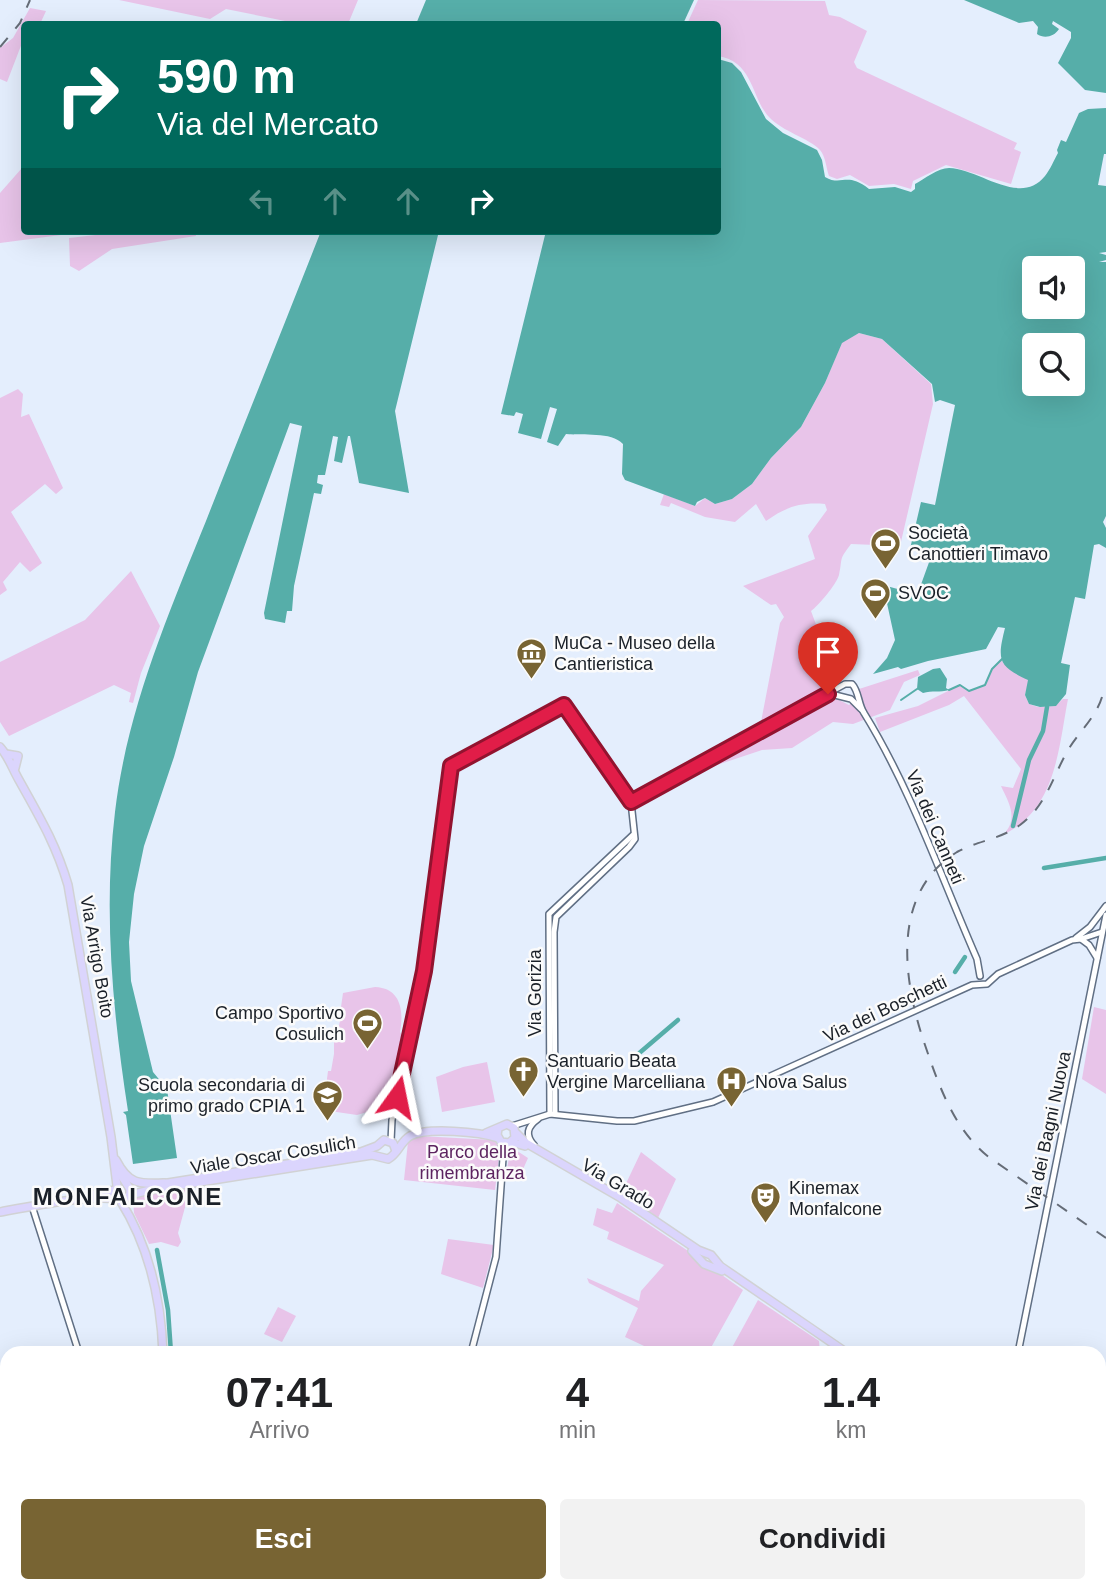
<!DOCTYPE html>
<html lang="it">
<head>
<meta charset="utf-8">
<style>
  body { margin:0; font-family:Helvetica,sans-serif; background:#f2f2f2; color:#202124; height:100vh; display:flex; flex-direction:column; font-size:26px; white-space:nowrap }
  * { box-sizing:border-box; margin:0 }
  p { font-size:23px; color:#757577 }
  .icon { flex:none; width:38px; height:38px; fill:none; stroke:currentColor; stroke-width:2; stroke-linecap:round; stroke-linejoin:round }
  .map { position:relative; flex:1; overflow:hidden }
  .side { position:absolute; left:0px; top:1346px; width:1106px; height:247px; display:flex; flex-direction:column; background:#fff; border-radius:21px 21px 0 0; box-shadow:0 7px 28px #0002 }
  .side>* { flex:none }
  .hud { position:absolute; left:21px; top:21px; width:700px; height:214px; border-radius:7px; box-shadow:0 7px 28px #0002; background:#00695c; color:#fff; overflow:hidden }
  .buttons { position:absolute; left:1022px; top:256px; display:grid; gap:14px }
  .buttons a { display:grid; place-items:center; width:63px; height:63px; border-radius:7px; background:#fff; box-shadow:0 7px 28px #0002; font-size:35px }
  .pin { position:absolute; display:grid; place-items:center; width:60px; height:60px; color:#fff; margin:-72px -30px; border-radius:50% 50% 50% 0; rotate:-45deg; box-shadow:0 0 7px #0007 }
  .pin .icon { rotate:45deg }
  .me { position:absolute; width:77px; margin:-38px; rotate:12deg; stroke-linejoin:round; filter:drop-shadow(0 0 5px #0008) }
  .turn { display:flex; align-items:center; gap:24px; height:147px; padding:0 21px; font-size:32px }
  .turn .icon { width:91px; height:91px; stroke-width:2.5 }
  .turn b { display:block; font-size:49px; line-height:60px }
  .lanes { display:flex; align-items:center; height:66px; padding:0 21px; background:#0003; justify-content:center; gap:35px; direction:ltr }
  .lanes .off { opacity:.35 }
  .eta { display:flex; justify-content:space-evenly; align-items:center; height:119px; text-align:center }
  .eta b { font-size:42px; font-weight:600; line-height:49px }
  .cta { display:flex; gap:14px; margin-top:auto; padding:14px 21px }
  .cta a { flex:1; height:80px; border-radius:7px; background:#786433; color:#fff; font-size:28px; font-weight:600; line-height:80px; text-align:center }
  .cta a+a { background:#f2f2f2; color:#202124 }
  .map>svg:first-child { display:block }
</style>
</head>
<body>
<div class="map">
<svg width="1106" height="1592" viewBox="0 0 1106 1592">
  <rect width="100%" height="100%" fill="#e4eefd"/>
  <g fill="#e8c4e9">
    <polygon points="119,0 358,0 348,24 295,24 295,23 226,9 210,19"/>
    <path d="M698,0L825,1L829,15L840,17L867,31L854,62L857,68L1017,143L1014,149L1021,152L1011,184L946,165L913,181L911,189L894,184L869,186L850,175L837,179L829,176C826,168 826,157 820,150C809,138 783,132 769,117C751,98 754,62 718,56V24H687Z"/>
    <polygon points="30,8 46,11 40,24 24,24 24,43 22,43 7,82 0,79 0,48 13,38"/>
    <polygon points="24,167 24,231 84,232 0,243 0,193 22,168"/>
    <polygon points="131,231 195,231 196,236 112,249 79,271 70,266 69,238"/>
    <path d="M859,333L882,339L931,384L933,404L900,546L851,544C838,561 843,557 839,575C836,585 819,605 811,611L839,686L761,722L780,623L784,617L776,604L771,605L743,586L815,559L808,536L827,510L825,504C800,502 786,507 766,521L756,504L735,522L705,517L671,503L669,507L660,505L664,494L695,506L705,498L715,504L732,499L752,484L771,458L801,427L825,383L842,342Z"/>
    <polygon points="18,389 23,394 21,417 29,414 63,488 56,494 45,484 11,512 42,563 30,572 20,562 3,582 7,590 0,595 0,398"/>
    <polygon points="131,571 160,626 141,673 133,703 129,702 131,693 114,685 9,736 0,722 0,662 85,620"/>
    <path d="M1002,659L1003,663L1029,680L1025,695L1029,704L1038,707L1055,706L1063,699H1068C1058,751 1056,809 1003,835C1019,819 1009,803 1001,786L1013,788L1021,769L964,696L949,705L880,732L875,718L918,706L960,685L969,691L985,685L992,669Z"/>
    <polygon points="918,670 920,675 904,682 890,710 853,724 833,722 792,748 762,750 714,766 712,760 828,699 837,699 849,705 859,697 859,689"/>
    <path d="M375,987C401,988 404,1011 400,1032L403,1037L399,1054L402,1057L390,1111L377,1109L357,1115L323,1110L328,1071H331L334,1054V1034L338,1031L341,1015L340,1014L343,993Z"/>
    <polygon points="1094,1007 1106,1010 1106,1094 1082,1079"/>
    <polygon points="487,1062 495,1102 442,1112 436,1077 463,1067"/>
    <polygon points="419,1136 494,1140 500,1149 495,1190 404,1180 408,1142"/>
    <polygon points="511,1147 528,1158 524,1167 522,1181 505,1180"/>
    <polygon points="641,1152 676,1179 658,1218 634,1199 621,1194"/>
    <polygon points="190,1189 178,1233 181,1242 178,1247 161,1242 149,1244 134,1213 133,1197 149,1192"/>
    <polygon points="617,1203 694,1255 702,1268 712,1268 743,1290 708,1353 659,1353 625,1337 638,1308 589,1283 587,1278 639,1301 641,1291 664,1265 607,1239 609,1232 593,1225 597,1208 612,1213"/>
    <polygon points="448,1239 494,1245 483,1288 441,1274"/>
    <polygon points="758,1300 819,1341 820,1353 729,1353"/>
    <polygon points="278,1307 296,1316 282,1342 264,1334"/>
    <polygon points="1099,1536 1106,1541 1106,1592 1068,1592 1071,1586 1099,1586"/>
  </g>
  <g fill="#56aea9" fill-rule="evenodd">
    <polygon points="426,0 694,0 683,24 416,24"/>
    <path d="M964,0H1106V93L1085,90L1058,63L1071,38V32L1053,21L1052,24L1059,29C1054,37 1044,39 1037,34L1038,27L1033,21L1019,23Z"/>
    <path d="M718,59L732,63L741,72L766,119L783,133L817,150L822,160L825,177C842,187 846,171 869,189L895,187L911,192L915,189V184C924,179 938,168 949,168C980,169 1020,207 1045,176C1050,170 1054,160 1058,153L1057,150L1061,140L1066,142L1079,113L1088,109L1106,108V154H1104L1098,185L1106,186V252L1099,253L1106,255V260L1099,262H1106V516L1103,522L1106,528V548L1099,544L1094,545L1085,599L1075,597L1061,663L1070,665L1066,694L1056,706L1040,707L1029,704L1025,695L1028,680C998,666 997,660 1005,628L998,627L986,649L928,661L901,669L898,667L873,674L887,658L895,640L883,585L912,593L919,590L932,554L910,549L921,502L935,505L955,405L940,400L935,402L932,384L882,339L859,333L842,343L825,383L801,427L771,458L752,484L732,499L715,504L705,498L697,502L695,506L625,480L622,474L623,444C611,431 583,436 566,434L558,446L547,442L557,409L550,407L541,439L518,433L523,414L516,412L514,416L501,414L546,231H718ZM1034,268H1073V306H1034ZM1034,345H1073V383H1034Z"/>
    <path d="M321,231L334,233L335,231H439L395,411L409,493L359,483L350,436H348L342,463L334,461L338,437L333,436L325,475H318L317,483L323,485L321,494L314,493L294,586L292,611H287L285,623L265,619L264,613L302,426L290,423L198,672L174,757L144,846L134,894L129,942L131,981L153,1072L167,1089L177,1158L133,1164L126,1115L123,1112L128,1111C113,1014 103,912 115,812C127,710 168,615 206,521C244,424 283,328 321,231Z"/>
    <path d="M940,668L947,679L946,688L949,690C940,693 932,690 923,693L917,689L918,677L933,669Z"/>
  </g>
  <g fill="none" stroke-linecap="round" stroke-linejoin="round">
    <g stroke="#56aea9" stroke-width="2">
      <polyline points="949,690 960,685 969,691 985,685 992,669 1002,659"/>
      <polyline points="901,700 917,689"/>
    </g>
    <g stroke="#56aea9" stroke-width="4.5">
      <polyline points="1013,826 1029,760 1043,731 1047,707"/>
      <polyline points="1044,868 1106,858"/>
      <polyline points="955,972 965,957"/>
      <polyline points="637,1055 678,1020"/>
      <polyline points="157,1250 168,1310 171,1353"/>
      <polyline points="173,1592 173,1586"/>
    </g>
    <defs>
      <g id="minor">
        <polyline points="831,694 851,699 861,709"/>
        <path d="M631,802L845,684H852C859,691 858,704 864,713C911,789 941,877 977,959L980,976"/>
        <polyline points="1076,938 1090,927 1106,906"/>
        <polyline points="1081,939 1089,945 1097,958"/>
        <polyline points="550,1114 549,914 633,835"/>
        <polyline points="512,1126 550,1114 617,1121 634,1121 713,1102 972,985 987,984 998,974 1072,940 1081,939 1102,932"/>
        <polyline points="391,1141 392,1120 424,971 451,766 564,705 631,802 635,839 629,847 556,917 554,932 555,1114"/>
        <path d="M534,1145C525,1135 527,1127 538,1119"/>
        <polyline points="32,1206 79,1353"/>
        <polyline points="471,1353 496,1257 503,1158 501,1142"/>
        <polyline points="1018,1353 1106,915"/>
        <polyline points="91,1586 91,1592"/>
        <polyline points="379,1592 380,1586"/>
      </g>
      <g id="major">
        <path d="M0,747C9,757 12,768 19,780C39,816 56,844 68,885L111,1137L117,1186"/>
        <polyline points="6,754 18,756 15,768"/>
        <polyline points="486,1133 507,1124 514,1128 515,1138 509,1143 501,1142 497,1135 498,1129"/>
        <polyline points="516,1133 526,1143 621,1198 698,1250 711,1255 720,1266 847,1353"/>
        <polyline points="511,1142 525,1146"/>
        <path d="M116,1160C129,1185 139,1184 165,1183"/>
        <polyline points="119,1172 130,1189 130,1195"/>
        <polyline points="168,1183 361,1152 377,1146 384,1140 393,1143 396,1151"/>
        <polyline points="93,1195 115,1190"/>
        <path d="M120,1200C149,1246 161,1299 163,1353"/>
        <path d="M0,1212C32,1206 95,1193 124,1200L130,1195L150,1190L372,1155L388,1159C398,1154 400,1142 410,1136C427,1127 480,1132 498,1138"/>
        <polyline points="692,1251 704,1264 722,1271"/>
        <polyline points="0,1500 7,1514"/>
        <polyline points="1099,1530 1106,1534"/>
        <polyline points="37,1586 40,1592"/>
        <polyline points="164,1592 165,1586"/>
      </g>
    </defs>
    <use href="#minor" stroke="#606f84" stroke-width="8"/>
    <use href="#major" stroke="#d1d2d4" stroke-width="10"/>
    <use href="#minor" stroke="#fff" stroke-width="5"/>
    <use href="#major" stroke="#dbd5fd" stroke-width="7"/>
    <g stroke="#656c77" stroke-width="2" stroke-dasharray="12 12" stroke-linecap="butt">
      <polyline points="0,47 20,23 30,0"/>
      <path d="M1102,697C1096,717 1079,732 1068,750C1053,776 1046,806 1020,825C1001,839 977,841 957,852C890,893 903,981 925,1045C939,1086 954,1130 990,1158L1106,1238"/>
      <polyline points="504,735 516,730"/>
    </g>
  </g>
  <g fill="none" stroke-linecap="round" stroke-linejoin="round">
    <defs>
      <polyline id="route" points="397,1097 424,971 451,766 564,705 631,802 828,694"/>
    </defs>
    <use href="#route" stroke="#92132f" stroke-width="18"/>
    <use href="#route" stroke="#e11d48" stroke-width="12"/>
  </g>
  <defs>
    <symbol id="stadium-pin" viewBox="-11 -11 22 30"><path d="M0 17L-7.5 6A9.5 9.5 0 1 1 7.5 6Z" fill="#786433" stroke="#fbfbfb"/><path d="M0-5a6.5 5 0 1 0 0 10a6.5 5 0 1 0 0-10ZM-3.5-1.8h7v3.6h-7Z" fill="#fff"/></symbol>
    <symbol id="museum-pin" viewBox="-11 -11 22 30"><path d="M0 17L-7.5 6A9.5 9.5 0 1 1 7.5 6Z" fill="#786433" stroke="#fbfbfb"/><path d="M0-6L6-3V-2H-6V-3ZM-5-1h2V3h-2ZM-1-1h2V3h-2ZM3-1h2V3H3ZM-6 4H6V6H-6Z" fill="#fff"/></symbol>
    <symbol id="church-pin" viewBox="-11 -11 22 30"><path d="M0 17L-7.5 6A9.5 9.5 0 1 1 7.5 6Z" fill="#786433" stroke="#fbfbfb"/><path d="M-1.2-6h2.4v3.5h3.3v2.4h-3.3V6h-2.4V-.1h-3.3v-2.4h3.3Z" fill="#fff"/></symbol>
    <symbol id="hospital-pin" viewBox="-11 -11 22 30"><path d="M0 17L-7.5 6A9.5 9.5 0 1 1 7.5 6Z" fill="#786433" stroke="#fbfbfb"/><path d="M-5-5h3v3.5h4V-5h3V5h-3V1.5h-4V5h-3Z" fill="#fff"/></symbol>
    <symbol id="school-pin" viewBox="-11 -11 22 30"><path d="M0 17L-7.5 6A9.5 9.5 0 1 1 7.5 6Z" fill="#786433" stroke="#fbfbfb"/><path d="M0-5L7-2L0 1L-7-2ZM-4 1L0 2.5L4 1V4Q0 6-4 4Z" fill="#fff"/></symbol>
    <symbol id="theatre-pin" viewBox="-11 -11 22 30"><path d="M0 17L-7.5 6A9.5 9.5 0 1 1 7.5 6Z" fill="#786433" stroke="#fbfbfb"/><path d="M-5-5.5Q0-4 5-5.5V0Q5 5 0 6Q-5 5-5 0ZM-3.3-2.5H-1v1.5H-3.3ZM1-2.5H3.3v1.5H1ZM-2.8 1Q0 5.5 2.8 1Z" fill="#fff"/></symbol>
  </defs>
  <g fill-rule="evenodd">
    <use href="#stadium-pin" x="868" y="526" width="35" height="47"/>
    <use href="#stadium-pin" x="858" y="576" width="35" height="47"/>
    <use href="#museum-pin" x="514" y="636" width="35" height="47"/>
    <use href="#stadium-pin" x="350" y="1006" width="35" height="47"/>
    <use href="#church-pin" x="506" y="1054" width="35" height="47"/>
    <use href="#hospital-pin" x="714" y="1064" width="35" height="47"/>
    <use href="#school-pin" x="310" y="1078" width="35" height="47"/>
    <use href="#theatre-pin" x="748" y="1180" width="35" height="47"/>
  </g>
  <g text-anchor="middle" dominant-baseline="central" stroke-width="5" stroke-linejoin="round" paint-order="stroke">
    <g font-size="18" fill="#1a2028" stroke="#fbfbfb" text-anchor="start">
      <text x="908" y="533">Società<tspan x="908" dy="21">Canottieri Timavo</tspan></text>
      <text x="898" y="593">SVOC</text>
      <text x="554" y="643">MuCa - Museo della<tspan x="554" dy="21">Cantieristica</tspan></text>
      <text x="344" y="1013" text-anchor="end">Campo Sportivo<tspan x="344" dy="21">Cosulich</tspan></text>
      <text x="547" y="1061">Santuario Beata<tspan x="547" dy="21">Vergine Marcelliana</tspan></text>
      <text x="755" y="1082">Nova Salus</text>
      <text x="305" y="1085" text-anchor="end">Scuola secondaria di<tspan x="305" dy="21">primo grado CPIA 1</tspan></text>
      <text x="789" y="1188">Kinemax<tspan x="789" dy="21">Monfalcone</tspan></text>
    </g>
    <g font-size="18" fill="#1a2028" stroke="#fbfbfb">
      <text transform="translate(935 827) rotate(67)">Via dei Canneti</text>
      <text transform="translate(97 957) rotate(80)">Via Arrigo Boito</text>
      <text transform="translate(535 993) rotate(-90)">Via Gorizia</text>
      <text transform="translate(885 1009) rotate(-25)">Via dei Boschetti</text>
      <text transform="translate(1048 1131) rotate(-78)">Via dei Bagni Nuova</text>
      <text transform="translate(273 1155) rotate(-9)">Viale Oscar Cosulich</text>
      <text transform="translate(618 1184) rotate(31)">Via Grado</text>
    </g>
    <g font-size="18" fill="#5c2460" stroke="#fbfbfb">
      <text x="472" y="1152">Parco della<tspan x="472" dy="21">rimembranza</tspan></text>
    </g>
    <g font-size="24" font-weight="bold" letter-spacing="2" fill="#1a2028" stroke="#fbfbfb">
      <text x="128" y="1196">MONFALCONE</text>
    </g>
  </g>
</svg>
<div class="buttons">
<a><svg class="icon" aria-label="sound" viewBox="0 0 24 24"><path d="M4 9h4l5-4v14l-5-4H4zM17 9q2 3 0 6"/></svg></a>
<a><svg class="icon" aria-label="search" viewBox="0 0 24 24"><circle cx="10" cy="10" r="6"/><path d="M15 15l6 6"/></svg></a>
</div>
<div class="pin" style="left:828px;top:694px;background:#d93025"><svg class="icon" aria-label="arrive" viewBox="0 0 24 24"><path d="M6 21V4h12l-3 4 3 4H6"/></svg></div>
<svg class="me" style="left:397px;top:1097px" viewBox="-20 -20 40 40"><path d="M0-17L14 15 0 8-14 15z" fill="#e11d48" stroke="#fff" stroke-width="4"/></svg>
<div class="hud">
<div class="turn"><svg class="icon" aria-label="right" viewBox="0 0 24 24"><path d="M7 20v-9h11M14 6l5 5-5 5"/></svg><div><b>590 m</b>Via del Mercato</div></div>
<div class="lanes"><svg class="icon off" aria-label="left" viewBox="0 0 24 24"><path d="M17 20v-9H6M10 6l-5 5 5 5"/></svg><svg class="icon off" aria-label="ahead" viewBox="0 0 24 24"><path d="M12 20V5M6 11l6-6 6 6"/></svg><svg class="icon off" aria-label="ahead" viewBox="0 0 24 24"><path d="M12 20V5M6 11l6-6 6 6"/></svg><svg class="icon" aria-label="right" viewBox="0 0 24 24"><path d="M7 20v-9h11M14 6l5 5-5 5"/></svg></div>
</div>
<section class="side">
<div class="eta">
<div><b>07:41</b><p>Arrivo</p></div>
<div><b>4</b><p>min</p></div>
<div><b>1.4</b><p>km</p></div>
</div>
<div class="cta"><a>Esci</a><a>Condividi</a></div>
</section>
</div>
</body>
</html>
